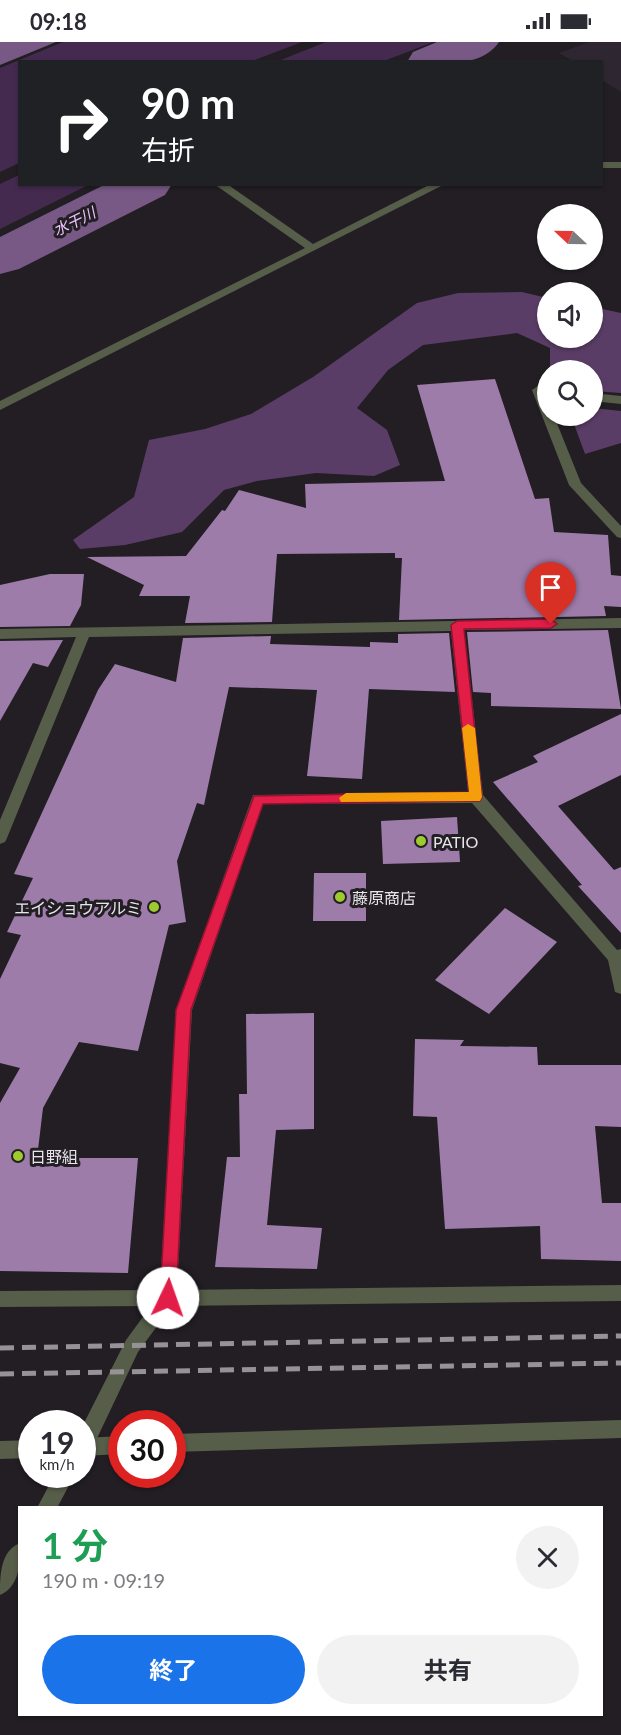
<!DOCTYPE html>
<html lang="ja">
<head>
<meta charset="utf-8">
<style>
  body { margin:0; font-family:Lato,"Noto Sans JP",sans-serif; background:#f2f2f3; color:#2b2b33; height:100vh; display:flex; flex-direction:column; font-size:22px; white-space:nowrap }
  * { box-sizing:border-box; margin:0 }
  p { font-size:20px; color:#7c7c81 }
  .icon { flex:none; width:33px; height:33px; fill:none; stroke:currentColor; stroke-width:2; stroke-linecap:round; stroke-linejoin:round }
  .map { position:relative; flex:1; overflow:hidden }
  .details { position:absolute; left:18px; top:1464px; width:585px; height:210px; display:flex; flex-direction:column; background:#fff; border-radius:0px; box-shadow:0 2px 4px #0004 }
  .details>* { flex:none }
  .guide { position:absolute; left:18px; top:18px; width:585px; height:126px; border-radius:0px; box-shadow:0 2px 4px #0004; background:#202124; color:#fff; overflow:hidden }
  .needle { width:39px; rotate:292deg }
  .fabs { position:absolute; left:537px; top:162px; display:grid; gap:12px }
  .fabs a { display:grid; place-items:center; width:66px; height:66px; border-radius:50%; background:#fff; box-shadow:0 2px 4px #0004; font-size:30px }
  .speed { position:absolute; left:18px; top:1368px; display:flex; gap:12px; font-size:30px; font-weight:700; text-align:center }
  .speed>* { display:grid; place-content:center; width:78px; height:78px; border-radius:50%; background:#fff; box-shadow:0 2px 4px #0004; line-height:1 }
  .speed small { font-size:15px; font-weight:400 }
  .speed .limit { border:9px solid #d22; background:#fff; color:#111 }
  .pin { position:absolute; display:grid; place-items:center; width:51px; height:51px; color:#fff; margin:-62px -26px; border-radius:50% 50% 50% 0; rotate:-45deg; box-shadow:0 0 6px #0007 }
  .pin .icon { rotate:45deg }
  .me { position:absolute; width:66px; margin:-33px; rotate:3deg; stroke-linejoin:round; filter:drop-shadow(0 0 4px #0008) }
  .turn { display:flex; align-items:center; gap:21px; height:126px; padding:0 24px; font-size:27px }
  .turn .icon { width:78px; height:78px; stroke-width:2.5 }
  .turn b { display:block; font-size:42px; line-height:51px }
  .round { display:grid; place-items:center; flex:none; width:63px; height:63px; border-radius:32px; background:#f2f2f3 }
  .head { display:flex; align-items:center; justify-content:space-between; height:102px; padding:0 24px }
  h1 { font-size:36px; font-weight:700; line-height:45px; color:#1e9e55 }
  .button { display:flex; gap:12px; margin-top:auto; padding:12px 24px }
  .button a { flex:1; height:69px; border-radius:36px; background:#1a73e8; color:#fff; font-size:24px; font-weight:700; line-height:69px; text-align:center }
  .button a+a { background:#f2f2f3; color:#2b2b33 }
  .status { display:flex; justify-content:space-between; align-items:center; height:42px; padding:0 30px; background:#fff; direction:ltr }
  .status svg { height:16px; fill:currentColor }
  .map>svg:first-child { display:block }
</style>
</head>
<body>
<div class="status"><b>09:18</b><svg viewBox="0 0 49 12"><path d="M0 12V9h3v3zM5 12V6h3v6zM10 12V3h3v9zM15 12V0h3v12zM26 1h20v11H26zM47 4h2v5h-2z"/></svg></div>
<div class="map">
<svg width="621" height="1693" viewBox="0 0 621 1693">
  <rect width="100%" height="100%" fill="#221e24"/>
  <polygon fill="#2e2731" points="589,0 621,0 621,50 602,38 602,20 573,19 559,11"/>
  <g fill="#452a50">
    <polygon points="63,0 302,0 252,19 20,20 19,121 0,130 0,26"/>
    <polygon points="326,0 433,0 384,19 278,19"/>
    <polygon points="19,133 20,142 88,143 0,187 0,142"/>
  </g>
  <g fill="#5a3d66">
    <polygon points="522,250 547,256 548,296 592,296 593,265 621,271 621,351 593,349 592,328 550,328 550,306 517,291 423,303 388,328 357,366 387,388 400,423 374,434 316,431 257,439 224,448 182,490 125,503 80,507 73,498 134,455 149,398 205,387 251,372 313,335 417,261 458,251"/>
    <polygon points="593,366 621,369 621,401 585,412 571,374 592,374"/>
  </g>
  <polygon fill="#785985" points="0,0 56,0 0,23"/>
  <g fill="none" stroke-linecap="round" stroke-linejoin="round">
    <g fill="#785985" fill-rule="evenodd">
      <path d="M437,0H499C480,28 437,20 407,20L413,10Z"/>
      <polygon points="106,142 172,142 165,153 19,227 0,232 0,195"/>
    </g>
  </g>
  <g fill="#9d7caa">
    <polygon points="495,337 535,457 549,456 554,490 608,493 611,533 621,534 621,565 604,564 606,574 399,578 402,516 395,516 395,511 277,512 272,580 185,581 190,554 139,554 144,543 87,515 186,514 222,468 225,469 239,448 306,466 305,442 445,439 417,343"/>
    <polygon points="50,532 84,532 81,563 70,584 0,585 0,543"/>
    <polygon points="608,588 621,667 491,664 491,651 473,650 467,590"/>
    <polygon points="449,591 455,650 369,647 362,737 307,734 317,648 229,645 204,763 197,761 177,819 186,880 169,883 138,1009 79,1000 43,1066 37,1116 138,1116 128,1231 0,1229 0,1061 20,1026 0,1021 0,937 21,893 7,890 33,836 14,832 98,648 115,622 176,640 183,596 271,594 270,602 370,605 370,600 398,601 398,592"/>
    <polygon points="63,598 48,625 33,621 0,679 0,599"/>
    <polygon points="621,672 621,733 558,764 614,828 621,825 621,891 578,844 582,843 493,740 538,720 533,714"/>
    <polygon points="457,775 460,820 383,822 381,779"/>
    <polygon points="314,831 366,831 366,879 313,879"/>
    <polygon points="505,866 557,900 489,972 435,938"/>
    <polygon points="314,971 314,1087 276,1088 267,1183 322,1186 317,1227 215,1225 227,1115 240,1115 239,1052 247,1052 246,972"/>
    <polygon points="415,997 464,998 460,1004 537,1005 538,1023 621,1023 621,1085 595,1084 602,1161 621,1161 621,1219 541,1217 540,1184 445,1187 437,1075 413,1074"/>
  </g>
  <g fill="none" stroke-linecap="round" stroke-linejoin="round">
    <g fill="#565e49" fill-rule="evenodd">
      <rect x="602" y="120" width="19" height="6"/>
      <polygon points="214,142 227,142 313,202 431,142 445,142 0,368 0,359 305,206"/>
      <polygon points="538,344 548,345 548,374 554,374 581,441 621,484 621,496 617,495 569,443 532,348"/>
      <polygon points="592,351 621,354 621,362 592,359"/>
      <polygon points="621,576 621,586 464,588 483,753 617,908 621,907 621,952 615,950 608,918 472,761 263,762 192,968 177,1248 621,1243 621,1259 172,1264 138,1310 90,1411 82,1413 82,1385 126,1298 151,1264 0,1265 0,1249 160,1248 176,968 253,753 468,750 451,589 89,595 7,796 5,800 0,802 0,778 76,595 0,597 0,587"/>
    </g>
    <g fill="#565e49" fill-rule="evenodd">
      <polygon points="621,1378 621,1396 172,1410 172,1392"/>
      <polygon points="122,1394 122,1412 82,1414 82,1396"/>
      <polygon points="32,1398 32,1416 0,1417 0,1399"/>
      <polygon points="55,1432 75,1432 57,1466 37,1466"/>
      <path d="M20,1501C20,1519 21,1544 0,1553C0,1534 0,1509 20,1501Z"/>
    </g>
    <g stroke="#969398" stroke-width="5" stroke-dasharray="14 8" stroke-linecap="butt">
      <polyline points="0,1306 621,1294"/>
      <polyline points="0,1332 621,1321"/>
    </g>
  </g>
  <polygon fill="#e11d48" stroke="#92132f" stroke-width="1.5" points="551,577 557,582 551,586 464,587 482,755 480,759 263,762 191,968 176,1256 174,1261 168,1263 163,1261 160,1256 176,968 254,754 469,750 451,583 457,579"/>
  <polygon fill="#f59e0b" points="468,682 475,686 482,755 480,759 341,760 339,756 346,751 469,750 462,686"/>
  <g fill="#9eca2f" stroke="#221e24" stroke-width="2">
    <circle cx="421" cy="799" r="6"/>
    <circle cx="340" cy="855" r="6"/>
    <circle cx="154" cy="865" r="6"/>
    <circle cx="18" cy="1114" r="6"/>
  </g>
  <g text-anchor="middle" dominant-baseline="central" stroke-width="6" stroke-linejoin="round" paint-order="stroke">
    <g font-size="15" font-style="italic" fill="#ecc5fc" stroke="#221e24">
      <text transform="translate(74 179) rotate(-26)">水干川</text>
    </g>
    <g font-size="16" fill="#e7e5e9" stroke="#221e24" text-anchor="start">
      <text x="433" y="799">PATIO</text>
      <text x="352" y="855">藤原商店</text>
      <text x="142" y="865" text-anchor="end">エイショウアルミ</text>
      <text x="30" y="1114">日野組</text>
    </g>
  </g>
</svg>
<div class="fabs">
<a><svg class="needle" viewBox="-14 -14 28 28"><path d="M0-13l5 13h-10z" fill="#e53935"/><path d="M0 13l5-13h-10z" fill="#7c7c81"/></svg></a>
<a><svg class="icon" aria-label="sound" viewBox="0 0 24 24"><path d="M4 9h4l5-4v14l-5-4H4zM17 9q2 3 0 6"/></svg></a>
<a><svg class="icon" aria-label="search" viewBox="0 0 24 24"><circle cx="10" cy="10" r="6"/><path d="M15 15l6 6"/></svg></a>
</div>
<div class="speed"><div>19<small>km/h</small></div><div class="limit">30</div></div>
<div class="pin" style="left:551px;top:582px;background:#d93025"><svg class="icon" aria-label="arrive" viewBox="0 0 24 24"><path d="M6 21V4h12l-3 4 3 4H6"/></svg></div>
<svg class="me" style="left:168px;top:1256px" viewBox="-20 -20 40 40"><circle r="19" fill="#fff"/><path d="M0-13L10 11 0 6-10 11z" fill="#e11d48"/></svg>
<div class="guide">
<div class="turn"><svg class="icon" aria-label="right" viewBox="0 0 24 24"><path d="M7 20v-9h11M14 6l5 5-5 5"/></svg><div><b>90 m</b>右折</div></div>
</div>
<section class="details">
<div class="head"><div><h1>1 分</h1><p>190 m · 09:19</p></div><a class="round"><svg class="icon" aria-label="close" viewBox="0 0 24 24"><path d="M6 6l12 12M18 6L6 18"/></svg></a></div>
<div class="button"><a>終了</a><a>共有</a></div>
</section>
</div>
</body>
</html>
